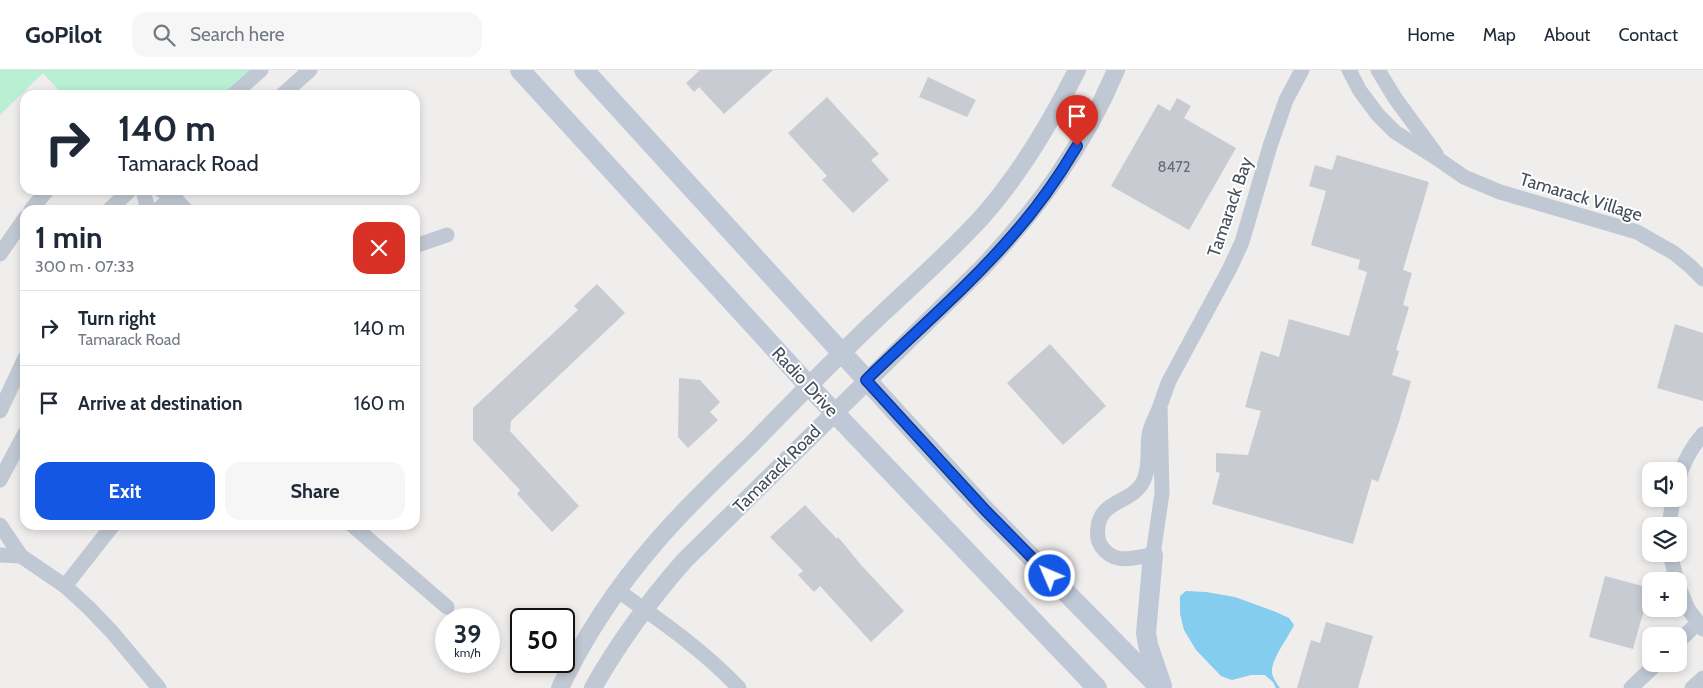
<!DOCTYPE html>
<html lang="en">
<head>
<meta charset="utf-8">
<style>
  body { margin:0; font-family:Cabin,sans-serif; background:#f6f6f7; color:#1f2937; height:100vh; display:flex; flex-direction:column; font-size:19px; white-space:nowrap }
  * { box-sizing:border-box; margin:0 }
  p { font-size:16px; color:#747a83 }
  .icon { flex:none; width:28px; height:28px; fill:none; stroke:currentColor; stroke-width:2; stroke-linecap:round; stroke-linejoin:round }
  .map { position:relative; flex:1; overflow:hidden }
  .panel { position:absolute; left:20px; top:135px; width:400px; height:325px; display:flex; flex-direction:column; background:#fff; border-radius:15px; box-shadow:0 2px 8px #0003 }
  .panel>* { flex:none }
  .banner { position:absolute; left:20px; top:20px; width:400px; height:105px; border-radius:15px; box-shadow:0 2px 8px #0003; background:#fff; color:#1f2937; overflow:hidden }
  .controls { position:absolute; left:1642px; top:392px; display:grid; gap:10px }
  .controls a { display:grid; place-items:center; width:45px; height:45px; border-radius:10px; background:#fff; box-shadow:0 2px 8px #0003; font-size:25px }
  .speed { position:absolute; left:435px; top:538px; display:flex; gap:10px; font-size:25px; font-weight:700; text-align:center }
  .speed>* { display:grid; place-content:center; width:65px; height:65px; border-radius:50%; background:#fff; box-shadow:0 2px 8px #0003; line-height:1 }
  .speed small { font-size:12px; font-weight:400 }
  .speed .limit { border:2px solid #111; border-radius:8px; background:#fff; color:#111 }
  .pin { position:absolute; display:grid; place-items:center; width:42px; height:42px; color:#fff; margin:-51px -21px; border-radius:50% 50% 50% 0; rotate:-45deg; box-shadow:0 0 5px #0007 }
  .pin .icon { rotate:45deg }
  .me { position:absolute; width:55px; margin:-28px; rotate:315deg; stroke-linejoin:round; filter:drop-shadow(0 0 4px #0008) }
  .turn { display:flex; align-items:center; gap:18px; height:105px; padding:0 15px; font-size:22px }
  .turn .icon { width:65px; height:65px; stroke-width:2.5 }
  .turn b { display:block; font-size:35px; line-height:42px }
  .round { display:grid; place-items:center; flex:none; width:52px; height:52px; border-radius:15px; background:#f6f6f7 }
  .summary { display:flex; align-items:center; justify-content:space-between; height:85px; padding:0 15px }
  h1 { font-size:30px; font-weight:800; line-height:38px }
  .action { display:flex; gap:10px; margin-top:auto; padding:10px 15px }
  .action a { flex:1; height:58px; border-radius:15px; background:#1357e4; color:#fff; font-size:20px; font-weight:800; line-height:58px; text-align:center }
  .action a+a { background:#f6f6f7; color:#1f2937 }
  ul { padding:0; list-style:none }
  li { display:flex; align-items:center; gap:15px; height:75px; padding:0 15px; border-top:1px solid #e0e1e3 }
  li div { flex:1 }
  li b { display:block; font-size:19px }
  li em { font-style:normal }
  header { display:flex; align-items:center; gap:30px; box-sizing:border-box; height:70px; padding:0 25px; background:#fff; border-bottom:1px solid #e0e1e3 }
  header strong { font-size:24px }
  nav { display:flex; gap:28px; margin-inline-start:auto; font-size:18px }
  .search { width:350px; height:45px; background:#f6f6f7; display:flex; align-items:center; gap:12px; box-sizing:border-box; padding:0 18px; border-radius:15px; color:#747a83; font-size:19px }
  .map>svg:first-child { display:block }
</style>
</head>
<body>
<header>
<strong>GoPilot</strong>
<div class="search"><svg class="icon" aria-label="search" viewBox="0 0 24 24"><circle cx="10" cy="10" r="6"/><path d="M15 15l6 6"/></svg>Search here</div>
<nav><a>Home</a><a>Map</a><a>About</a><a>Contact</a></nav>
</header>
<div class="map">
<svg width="1703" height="618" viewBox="0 0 1703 618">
  <rect width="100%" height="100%" fill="#f0eded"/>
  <polygon fill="#b9f0d4" points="0,0 261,0 233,25 63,25 43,3 0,45"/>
  <path fill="#85cdee" d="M1186,521L1206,522L1235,527L1276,542L1289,548L1294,555C1288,568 1271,589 1272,603C1273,608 1277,614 1280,618H1276L1273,612L1265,605H1251L1232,610L1221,606L1196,580L1184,560L1180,544V526Z"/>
  <g fill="#c9cbd3">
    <polygon points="700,0 773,0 724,44 699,17 694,22 686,13"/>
    <polygon points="928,7 976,30 967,47 919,27"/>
    <polygon points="827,27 879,84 871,90 889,110 853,143 822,110 827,106 788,63"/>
    <polygon points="1177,28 1191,36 1184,48 1236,78 1189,160 1111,116 1158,34 1170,41"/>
    <polygon points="1337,85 1429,112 1403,200 1412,203 1403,235 1409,237 1396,280 1399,281 1392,305 1411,311 1399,352 1378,412 1372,409 1353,474 1212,434 1220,403 1216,402 1216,383 1248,385 1261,341 1245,337 1261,281 1279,287 1289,249 1349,266 1367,202 1358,199 1360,190 1311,175 1326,121 1309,116 1315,95 1332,100"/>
    <polygon points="597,214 625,243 511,351 510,361 579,436 552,462 517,424 520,420 473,370 473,338 578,240 574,236"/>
    <polygon points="1675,254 1703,263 1703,331 1657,318"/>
    <polygon points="1050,274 1106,336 1063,375 1007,313"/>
    <polygon points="679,308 700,310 720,332 710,342 718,350 688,378 678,367"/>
    <polygon points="805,435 837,469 838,467 862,496 904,541 871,572 820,516 814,522 798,505 803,501 770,467"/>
    <polygon points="1605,506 1650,518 1633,579 1589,567"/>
    <polygon points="1326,552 1373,566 1358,618 1297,618 1311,570 1320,573"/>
  </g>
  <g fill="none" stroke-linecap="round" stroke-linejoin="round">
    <g stroke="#c0c8d3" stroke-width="15">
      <polyline points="1349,0 1360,21 1378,45 1395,62 1441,91 1464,107 1500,122 1637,162 1674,183 1690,196 1703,209"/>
      <polyline points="1378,0 1395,28 1436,84"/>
      <polyline points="233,25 261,0"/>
      <polyline points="282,25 310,0"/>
      <polyline points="143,120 148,140"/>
      <polyline points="161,120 173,126 186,140"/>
      <polyline points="31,140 47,120"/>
      <polyline points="109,140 130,120"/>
      <polyline points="158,140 178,120"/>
      <polyline points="415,176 447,165"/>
      <polyline points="0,184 25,148"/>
      <path d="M1160,336L1162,423L1153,485C1133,487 1115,496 1101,476C1097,470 1097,464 1098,457C1101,428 1136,434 1145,407C1150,393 1147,379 1149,365C1150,355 1157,346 1160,336C1163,327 1166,319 1169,311L1230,198L1242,172L1270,76L1286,30L1302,0"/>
      <polyline points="0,341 25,288"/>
      <path d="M1679,407C1684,391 1692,377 1703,364"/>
      <polyline points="0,410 25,363"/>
      <polyline points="0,455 21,486 65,516 89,538 112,562 159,618"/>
      <polyline points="352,455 447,537"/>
      <polyline points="1669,456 1673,429"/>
      <polyline points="1670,484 1677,511"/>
      <polyline points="0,485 21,486"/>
      <polyline points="65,516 113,455"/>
      <polyline points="1679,517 1688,539 1703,559"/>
      <path d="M617,520C661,551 702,579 739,618"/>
      <polyline points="1679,571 1698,553"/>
      <polyline points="1631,618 1656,594"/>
      <polyline points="1692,618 1703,608"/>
    </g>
    <g stroke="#c0c8d3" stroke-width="18">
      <path d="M560,618C585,565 618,516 656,472C685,438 718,407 750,376C794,331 837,286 883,243C916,212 951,181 982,147C1021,103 1051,52 1077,0"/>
      <path d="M593,618C619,572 649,531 684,491L983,197C1039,137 1084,76 1116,0"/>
    </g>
    <g stroke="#bfc8d7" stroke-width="20">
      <polyline points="520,0 809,316 1097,618"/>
      <polyline points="584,0 986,441 1160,618"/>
      <polyline points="1153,485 1146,563 1148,575 1162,616"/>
    </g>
  </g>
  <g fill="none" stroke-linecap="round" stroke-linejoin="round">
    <defs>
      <path id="route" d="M1050,506L986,441L866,310C915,262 968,217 1012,166C1037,138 1058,108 1077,76"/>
    </defs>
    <use href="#route" stroke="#0c3994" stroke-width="12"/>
    <use href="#route" stroke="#1357e4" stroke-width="9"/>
  </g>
  <g text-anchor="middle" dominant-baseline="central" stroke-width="4" stroke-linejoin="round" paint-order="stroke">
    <g font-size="15" fill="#666d79">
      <text x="1174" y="97">8472</text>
    </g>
    <g font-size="18" fill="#454e5b" stroke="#fff">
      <text transform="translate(1581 127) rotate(17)">Tamarack Village</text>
      <text transform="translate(1230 137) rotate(-71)">Tamarack Bay</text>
      <text transform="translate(805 312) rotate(47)">Radio Drive</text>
      <text transform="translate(777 399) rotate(-45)">Tamarack Road</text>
    </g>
  </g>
</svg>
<div class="controls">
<a><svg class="icon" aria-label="sound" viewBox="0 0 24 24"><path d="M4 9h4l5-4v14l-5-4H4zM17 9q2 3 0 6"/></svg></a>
<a><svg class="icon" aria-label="layers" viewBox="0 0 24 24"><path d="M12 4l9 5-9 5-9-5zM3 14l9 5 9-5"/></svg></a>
<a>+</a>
<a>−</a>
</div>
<div class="speed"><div>39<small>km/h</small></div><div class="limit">50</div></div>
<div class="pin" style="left:1077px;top:76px;background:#d93025"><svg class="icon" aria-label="arrive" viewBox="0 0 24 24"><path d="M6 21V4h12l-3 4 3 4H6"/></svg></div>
<svg class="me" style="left:1050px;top:506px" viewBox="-20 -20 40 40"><circle r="17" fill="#1357e4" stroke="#fff" stroke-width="3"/><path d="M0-11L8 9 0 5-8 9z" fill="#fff"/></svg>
<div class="banner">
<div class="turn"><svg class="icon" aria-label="right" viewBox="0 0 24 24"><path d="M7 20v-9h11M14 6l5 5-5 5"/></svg><div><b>140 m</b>Tamarack Road</div></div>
</div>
<section class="panel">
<div class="summary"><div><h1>1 min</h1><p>300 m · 07:33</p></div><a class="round" style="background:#d93025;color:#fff"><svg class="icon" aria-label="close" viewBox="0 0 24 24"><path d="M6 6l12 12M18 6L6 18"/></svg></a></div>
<ul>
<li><svg class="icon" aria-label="right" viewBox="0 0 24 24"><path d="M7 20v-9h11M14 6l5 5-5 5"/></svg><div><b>Turn right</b><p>Tamarack Road</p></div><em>140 m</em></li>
<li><svg class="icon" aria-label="arrive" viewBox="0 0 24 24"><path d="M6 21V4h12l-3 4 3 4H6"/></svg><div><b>Arrive at destination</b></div><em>160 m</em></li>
</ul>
<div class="action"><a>Exit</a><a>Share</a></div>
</section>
</div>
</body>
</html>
